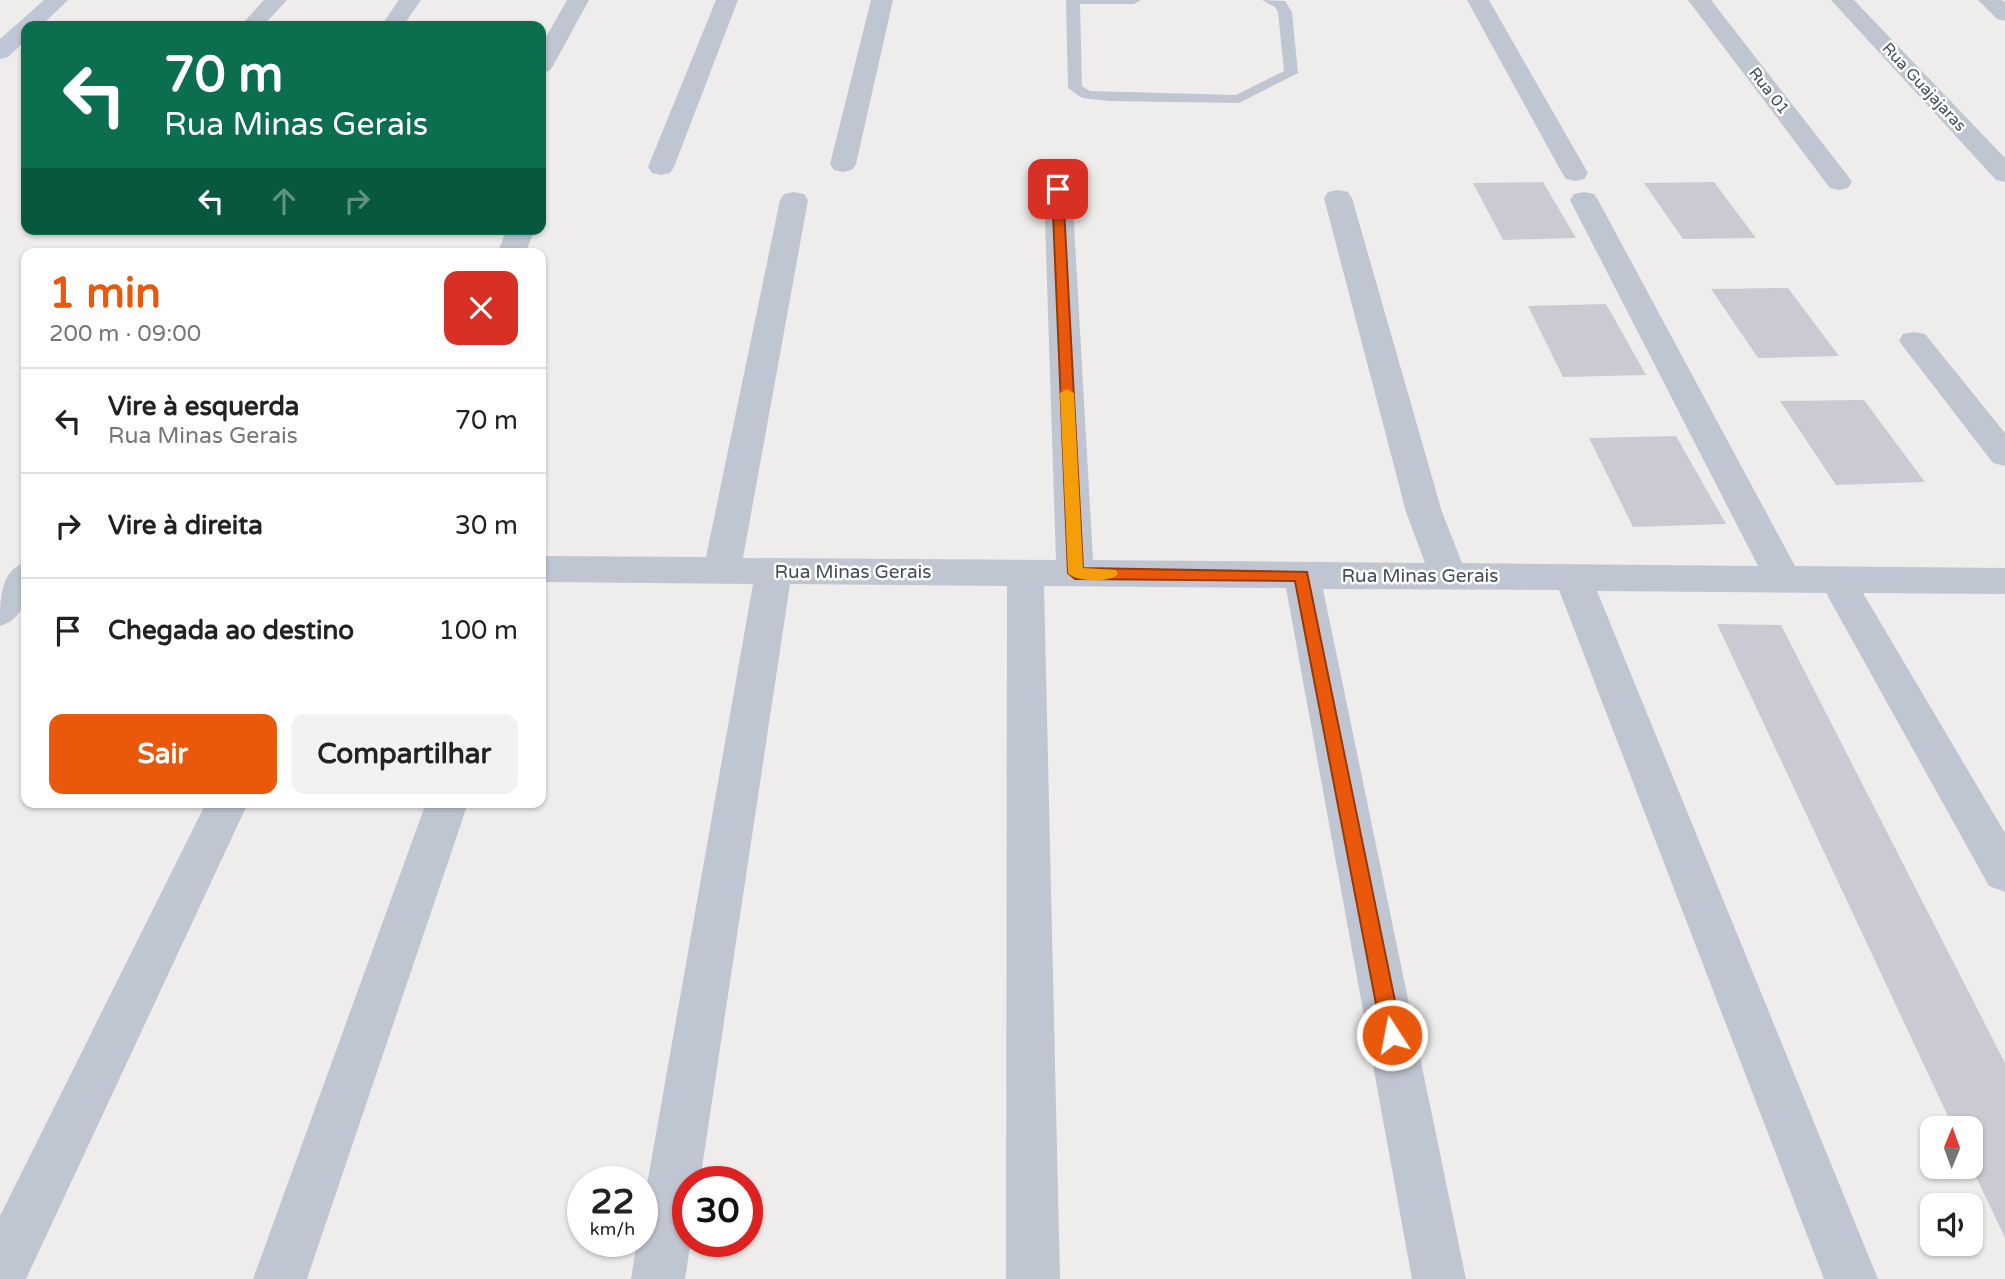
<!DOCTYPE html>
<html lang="pt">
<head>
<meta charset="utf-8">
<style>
  body { margin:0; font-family:"Varela Round",sans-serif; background:#f2f2f2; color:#222; height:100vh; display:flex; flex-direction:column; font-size:26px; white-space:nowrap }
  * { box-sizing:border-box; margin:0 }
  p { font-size:23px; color:#767676 }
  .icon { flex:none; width:38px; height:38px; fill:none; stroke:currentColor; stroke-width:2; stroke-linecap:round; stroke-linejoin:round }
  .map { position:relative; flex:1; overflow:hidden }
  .side { position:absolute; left:21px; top:248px; width:525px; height:560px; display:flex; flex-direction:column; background:#fff; border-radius:14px; box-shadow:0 2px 5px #0004 }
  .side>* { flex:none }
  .banner { position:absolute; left:21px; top:21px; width:525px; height:214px; border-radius:14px; box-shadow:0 2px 5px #0004; background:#0b6e4f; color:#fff; overflow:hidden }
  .needle { width:46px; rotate:1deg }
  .tools { position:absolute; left:1920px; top:1116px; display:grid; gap:14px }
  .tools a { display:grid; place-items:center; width:63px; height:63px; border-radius:14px; background:#fff; box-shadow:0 2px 5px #0004; font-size:35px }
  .speed { position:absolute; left:567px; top:1166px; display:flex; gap:14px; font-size:35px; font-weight:700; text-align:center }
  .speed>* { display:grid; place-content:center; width:91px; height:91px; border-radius:50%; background:#fff; box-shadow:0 2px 5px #0004; line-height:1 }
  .speed small { font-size:18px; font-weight:400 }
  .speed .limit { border:10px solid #d22; background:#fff; color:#111 }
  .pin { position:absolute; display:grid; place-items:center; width:60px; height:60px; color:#fff; margin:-30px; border-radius:14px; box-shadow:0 4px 10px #0006 }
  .me { position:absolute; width:77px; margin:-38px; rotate:349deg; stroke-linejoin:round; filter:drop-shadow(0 0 5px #0008) }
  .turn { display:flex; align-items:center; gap:24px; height:147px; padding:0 28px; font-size:32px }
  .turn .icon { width:91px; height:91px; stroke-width:2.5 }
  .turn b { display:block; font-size:49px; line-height:60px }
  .lanes { display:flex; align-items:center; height:66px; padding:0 28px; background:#0003; justify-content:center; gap:35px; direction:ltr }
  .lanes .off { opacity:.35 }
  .round { display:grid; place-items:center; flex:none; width:74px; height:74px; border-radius:14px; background:#f2f2f2 }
  .summary { display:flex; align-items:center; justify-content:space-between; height:119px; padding:0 28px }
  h1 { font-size:42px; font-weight:700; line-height:52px; color:#ea580c }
  .button { display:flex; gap:14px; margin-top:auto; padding:14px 28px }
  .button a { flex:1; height:80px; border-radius:14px; background:#ea580c; color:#fff; font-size:28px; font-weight:700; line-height:80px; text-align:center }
  .button a+a { background:#f2f2f2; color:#222 }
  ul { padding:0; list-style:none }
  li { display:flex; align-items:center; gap:21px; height:105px; padding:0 28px; border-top:2px solid #e0e0e0 }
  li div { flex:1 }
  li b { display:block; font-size:26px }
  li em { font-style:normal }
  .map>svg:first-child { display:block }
</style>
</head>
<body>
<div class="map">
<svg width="2005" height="1279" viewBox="0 0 2005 1279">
  <rect width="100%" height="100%" fill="#efedec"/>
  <g fill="#cacad2">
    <polygon points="1543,182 1576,238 1503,240 1473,183"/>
    <polygon points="1714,182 1756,238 1683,239 1644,183"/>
    <polygon points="1788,288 1839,356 1758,358 1711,289"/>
    <polygon points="1606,304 1646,375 1563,377 1528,306"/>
    <polygon points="1864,400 1925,482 1836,485 1780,401"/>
    <polygon points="1676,436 1726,524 1633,527 1589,438"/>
    <polygon points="1717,624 1781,625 2005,1063 2005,1238 1970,1164 1970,1129 1954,1129"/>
  </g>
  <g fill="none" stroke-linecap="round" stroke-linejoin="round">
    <polygon fill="#c0c6d1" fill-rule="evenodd" points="1066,0 1141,0 1134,4 1080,4 1082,86 1090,91 1236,95 1284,71 1278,12 1275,7 1262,0 1285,1 1292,12 1298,73 1239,103 1109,101 1082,98 1068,88"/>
    <g fill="#c0c6d1" fill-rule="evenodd">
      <polygon points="264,0 287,0 263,26 240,26"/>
      <polygon points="399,0 421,0 403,26 381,26"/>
      <polygon points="567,0 589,0 553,66 549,71 541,73 541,46"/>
      <polygon points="716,0 738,0 674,167 670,173 661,175 652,173 648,167"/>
      <polygon points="871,0 893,0 856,164 852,170 843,172 834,170 830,164"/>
      <polygon points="1467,0 1489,0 1588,173 1584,179 1575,181 1566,179 1562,173"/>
      <polygon points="1688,0 1711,0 1848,176 1852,182 1848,188 1839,190 1830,188"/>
      <polygon points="1831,0 1854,0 2005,158 2005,182 1996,180"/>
      <polygon points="1978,0 2002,0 2005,2 2005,21 1997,19"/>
      <polygon points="1058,181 1068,183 1072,189 1093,560 1425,563 1406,512 1324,198 1328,192 1338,190 1348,192 1352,198 1442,512 1462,563 1758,566 1570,200 1574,194 1584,192 1594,194 1598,200 1795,566 2005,568 2005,594 1863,593 2005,833 2005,892 1989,886 1826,593 1597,591 1878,1279 1824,1279 1559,590 1323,589 1466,1279 1412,1279 1286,588 1044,586 1060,1279 1006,1279 1007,586 790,584 700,1181 688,1181 688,1241 691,1241 685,1279 631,1279 637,1241 642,1241 642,1213 753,584 541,582 541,556 706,557 780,200 784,194 794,192 804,194 808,200 743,558 1056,560 1044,189 1048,183"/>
      <polygon points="507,229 535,229 525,254 497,254"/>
      <polygon points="1914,332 1925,334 2005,433 2005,466 1993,463 1899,341 1903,334"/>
      <path d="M26,562C27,588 30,617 0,626C0,598 0,571 26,562Z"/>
      <polygon points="206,803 248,803 26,1279 0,1279 0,1216"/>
      <polygon points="426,803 468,803 307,1279 253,1279"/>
    </g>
    <polygon fill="#bfc6d5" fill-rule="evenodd" points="44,0 68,0 41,26 26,26 26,40 8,57 0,59 0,39"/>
  </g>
  <polygon fill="#ea580c" stroke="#983908" stroke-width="2" points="1058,186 1063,189 1083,568 1307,572 1402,1035 1399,1041 1392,1044 1385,1041 1382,1035 1295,581 1075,579 1068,573 1052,189"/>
  <path fill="#f59e0b" d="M1067,389L1074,393L1083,568L1116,570L1118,574C1110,583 1076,582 1068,573L1060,393Z"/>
  <g text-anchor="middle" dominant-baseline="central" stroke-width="5" stroke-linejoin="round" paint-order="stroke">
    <g font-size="16" fill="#464d59" stroke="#fff">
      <text transform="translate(1924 87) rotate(47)">Rua Guajajaras</text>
      <text transform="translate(1769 91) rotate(52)">Rua 01</text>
    </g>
    <g font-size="19" fill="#464d59" stroke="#fff">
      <text x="853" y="572">Rua Minas Gerais</text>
      <text x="1420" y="576">Rua Minas Gerais</text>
    </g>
  </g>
</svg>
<div class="tools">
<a><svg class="needle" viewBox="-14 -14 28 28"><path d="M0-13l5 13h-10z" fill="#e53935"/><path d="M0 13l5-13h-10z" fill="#767676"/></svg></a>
<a><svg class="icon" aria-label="sound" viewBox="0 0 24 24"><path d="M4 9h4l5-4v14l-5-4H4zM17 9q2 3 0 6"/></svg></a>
</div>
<div class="speed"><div>22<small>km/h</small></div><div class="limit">30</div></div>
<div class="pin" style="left:1058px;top:189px;background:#d93025"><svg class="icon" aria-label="arrive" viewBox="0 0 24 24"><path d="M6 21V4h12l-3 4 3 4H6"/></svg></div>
<svg class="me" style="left:1392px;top:1035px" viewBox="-20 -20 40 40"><circle r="17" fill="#ea580c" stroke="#fff" stroke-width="3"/><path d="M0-11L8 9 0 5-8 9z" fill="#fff"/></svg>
<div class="banner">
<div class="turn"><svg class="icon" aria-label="left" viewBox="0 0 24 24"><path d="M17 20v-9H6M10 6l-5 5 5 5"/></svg><div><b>70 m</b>Rua Minas Gerais</div></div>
<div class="lanes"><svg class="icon" aria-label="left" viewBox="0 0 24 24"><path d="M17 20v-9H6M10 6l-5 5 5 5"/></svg><svg class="icon off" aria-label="ahead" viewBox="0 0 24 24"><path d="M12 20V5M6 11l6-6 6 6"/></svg><svg class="icon off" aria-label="right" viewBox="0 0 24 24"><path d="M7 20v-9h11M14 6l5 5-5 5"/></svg></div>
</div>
<section class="side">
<div class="summary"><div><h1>1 min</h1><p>200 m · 09:00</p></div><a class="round" style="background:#d93025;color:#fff"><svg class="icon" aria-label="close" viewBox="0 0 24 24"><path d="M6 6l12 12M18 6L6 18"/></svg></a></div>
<ul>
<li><svg class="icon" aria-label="left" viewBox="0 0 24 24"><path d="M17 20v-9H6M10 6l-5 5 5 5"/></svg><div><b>Vire à esquerda</b><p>Rua Minas Gerais</p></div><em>70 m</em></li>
<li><svg class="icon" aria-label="right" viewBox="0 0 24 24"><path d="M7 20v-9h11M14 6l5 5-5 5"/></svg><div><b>Vire à direita</b></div><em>30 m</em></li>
<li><svg class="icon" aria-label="arrive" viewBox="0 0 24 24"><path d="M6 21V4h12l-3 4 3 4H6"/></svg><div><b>Chegada ao destino</b></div><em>100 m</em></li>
</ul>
<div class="button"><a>Sair</a><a>Compartilhar</a></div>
</section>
</div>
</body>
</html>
